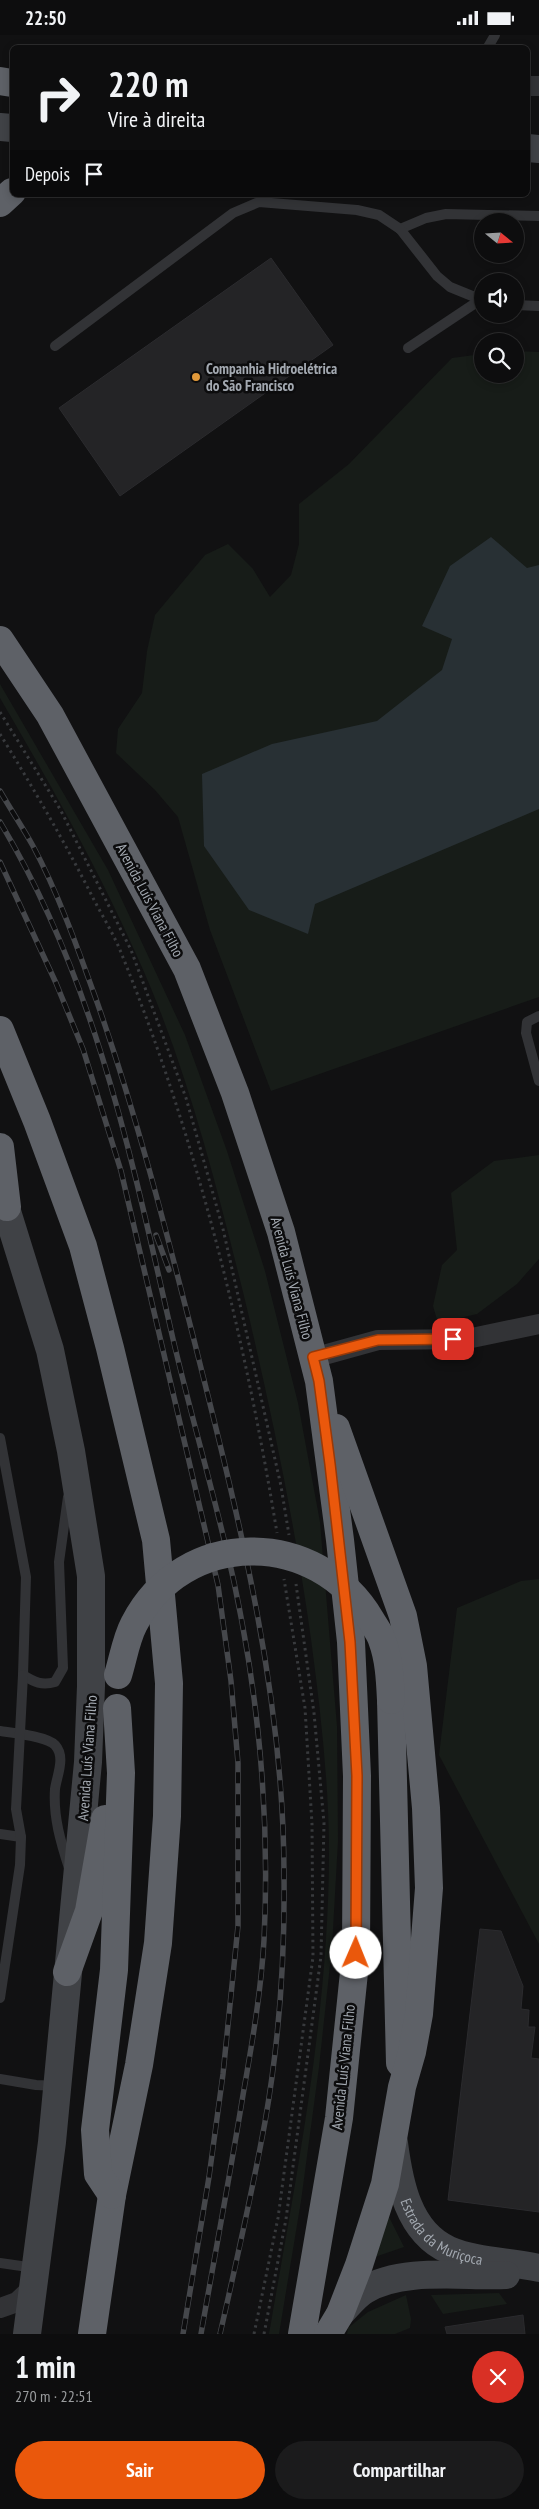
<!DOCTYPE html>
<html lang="pt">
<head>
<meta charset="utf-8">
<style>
  body { margin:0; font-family:"PT Sans Narrow",sans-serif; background:#1b1b1c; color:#f1f3f6; height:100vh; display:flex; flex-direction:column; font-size:19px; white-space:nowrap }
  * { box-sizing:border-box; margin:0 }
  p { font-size:16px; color:#9a9c9e }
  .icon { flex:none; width:28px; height:28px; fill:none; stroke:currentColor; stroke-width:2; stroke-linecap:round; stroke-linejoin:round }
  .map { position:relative; height:2299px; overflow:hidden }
  .drawer { display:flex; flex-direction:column; background:#0d0d0e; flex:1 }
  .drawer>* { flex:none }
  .guide { position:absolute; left:10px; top:10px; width:520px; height:152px; border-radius:8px; box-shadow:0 2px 8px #0003,0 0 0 1px #2d2d2e; background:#0d0d0e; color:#f1f3f6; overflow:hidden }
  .needle { width:32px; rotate:108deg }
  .buttons { position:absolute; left:474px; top:178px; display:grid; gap:10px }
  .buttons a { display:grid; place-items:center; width:50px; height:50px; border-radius:50%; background:#0d0d0e; box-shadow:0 2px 8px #0003,0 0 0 1px #2d2d2e; font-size:25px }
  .pin { position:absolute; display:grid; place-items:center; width:42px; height:42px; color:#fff; margin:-21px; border-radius:10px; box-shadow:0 2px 8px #0006 }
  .me { position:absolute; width:55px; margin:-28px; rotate:1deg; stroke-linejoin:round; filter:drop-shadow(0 0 4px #0008) }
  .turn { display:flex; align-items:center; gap:18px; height:105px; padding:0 15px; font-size:22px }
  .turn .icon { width:65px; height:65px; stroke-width:2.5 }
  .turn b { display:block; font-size:35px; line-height:42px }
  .then { display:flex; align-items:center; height:48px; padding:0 15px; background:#0003; gap:10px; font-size:19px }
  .round { display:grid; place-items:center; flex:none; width:52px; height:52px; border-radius:26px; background:#1b1b1c }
  .overview { display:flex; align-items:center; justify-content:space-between; height:85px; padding:0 15px }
  h1 { font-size:30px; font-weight:700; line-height:38px }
  .cta { display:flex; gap:10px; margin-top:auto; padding:10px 15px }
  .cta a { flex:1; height:58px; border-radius:30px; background:#ea580c; color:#fff; font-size:20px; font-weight:700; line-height:58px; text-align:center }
  .cta a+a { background:#1b1b1c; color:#f1f3f6 }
  .status { display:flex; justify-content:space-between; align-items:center; height:35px; padding:0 25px; background:#0d0d0e; direction:ltr }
  .status svg { height:14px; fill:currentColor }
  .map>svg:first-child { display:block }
</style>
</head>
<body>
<div class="status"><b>22:50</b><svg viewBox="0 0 49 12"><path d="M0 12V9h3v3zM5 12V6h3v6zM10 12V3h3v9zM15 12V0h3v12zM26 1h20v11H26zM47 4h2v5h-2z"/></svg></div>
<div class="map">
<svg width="539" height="2299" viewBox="0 0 539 2299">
  <rect width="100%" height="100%" fill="#111112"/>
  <g fill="#171c18">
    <polygon points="515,316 539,317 539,962 271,1056 210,895 178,782 155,755 116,718 118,694 142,658 147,616 155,580 205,520 228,509 253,534 270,562 291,540 299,509 299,469 349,429 452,323 482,319 482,339 515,339"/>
    <path d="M0,649L108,835L185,1000L227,1116L265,1236L298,1368L320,1487L337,1691L338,1806L332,1912L319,2032L301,2166L279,2299H269C297,2137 330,1973 329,1808C328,1740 320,1672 311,1604C295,1489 271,1374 244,1261C215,1145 186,1028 136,919C97,831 49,747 0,663Z"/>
    <polygon points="539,1120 539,1224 517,1249 477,1279 438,1288 433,1271 442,1230 457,1215 451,1158 494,1126"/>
    <polygon points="539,1544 539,1909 439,1720 457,1573 521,1546"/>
    <polygon points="386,2176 404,2212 369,2224"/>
    <polygon points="499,2258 507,2269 443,2279 431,2260"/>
    <polygon points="406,2260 411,2284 410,2293 395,2299 347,2299 348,2293 368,2277"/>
  </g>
  <polygon fill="#283034" points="491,502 527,533 539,530 539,774 315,869 308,899 249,875 204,811 202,739 272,709 377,686 442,635 452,604 422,591 450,531"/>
  <g fill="#242426" stroke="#2b2b2e">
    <polygon points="271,223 333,310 120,461 59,373"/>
    <polygon points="480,1894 501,1896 523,1951 521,1974 529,1975 528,1992 535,1992 531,2023 539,2024 539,2177 448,2165"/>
    <polygon points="523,2280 525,2299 447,2299 445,2292"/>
  </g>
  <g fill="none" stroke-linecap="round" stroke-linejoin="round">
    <g stroke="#383a3d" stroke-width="3" stroke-dasharray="2.5 4" stroke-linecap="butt">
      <polyline points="0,677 60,774 131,915 186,1063 223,1194 281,1451 289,1500"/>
      <path d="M0,699C32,751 63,804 91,859C101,879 114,899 122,920C197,1105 245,1302 277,1498"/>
      <polyline points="254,2299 278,2183 313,1922 312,1789 305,1673 284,1544"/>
      <polyline points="264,2299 286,2184 321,1921 324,1788 314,1678 296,1549"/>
    </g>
    <g stroke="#323336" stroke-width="10">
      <polyline points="488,12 495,0"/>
      <polyline points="400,194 426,183 446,179 539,181"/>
      <polyline points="515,270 539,271"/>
      <polyline points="55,311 233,178 259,167 357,175 379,180 400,194 437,241 450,252 482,265"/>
      <polyline points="408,313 480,265"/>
      <polyline points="539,981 527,987 526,998 539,1046"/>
      <path d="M0,1403L26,1542L23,1640C34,1647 42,1651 55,1647L63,1633L59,1527L68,1462"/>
      <path d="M0,1696C13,1698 46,1701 55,1710C66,1722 57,1740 55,1754C53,1782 61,1808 69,1833"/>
      <polyline points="0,1799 21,1802"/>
      <polyline points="0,1963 20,1830 21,1802 16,1774 23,1640"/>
      <polyline points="0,2044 36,2050 57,2051"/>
      <polyline points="0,2228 35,2233"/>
    </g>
    <g stroke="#323336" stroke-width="20">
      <polyline points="528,51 539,51"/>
      <polyline points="313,1323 378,1305 467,1304 539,1289"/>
      <polyline points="0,2273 17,2267 34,2251"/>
    </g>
    <g stroke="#404246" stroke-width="28">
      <polyline points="0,92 12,93"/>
      <polyline points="528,113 539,114"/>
      <polyline points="0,1154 50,1315 71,1416 91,1541 91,1651 88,1727 52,2107 27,2299"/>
      <path id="s1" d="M394,2108C399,2147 408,2197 449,2215C477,2227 510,2226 539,2233"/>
      <path d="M340,2279C348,2271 355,2261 365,2255C402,2232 464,2242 506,2240"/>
    </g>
    <g stroke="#5e6167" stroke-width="28">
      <polyline points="0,46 12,48"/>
      <polyline points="0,168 12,157"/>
      <polyline points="0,605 50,680 187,934 235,1058 281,1197 319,1346 340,1505 351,1607 357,1741 356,1918 339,2083 302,2299"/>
      <polyline points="0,995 37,1086 83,1211 110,1313 156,1505 169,1648 167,1781 158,1908 139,2030 112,2160 92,2299"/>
      <polyline points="0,1112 7,1172"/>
      <polyline points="391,1665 400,2028"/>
      <polyline points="67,1937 89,1876 105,1784"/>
      <polyline points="112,2160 98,2139 95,2095 114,1935 121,1738 117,1673"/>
      <polyline points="328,2299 340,2279 359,2230 385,2149 402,2052 412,2017 419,1979 429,1853 426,1773 413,1631 403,1581 336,1393"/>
    </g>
    <defs>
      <g id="rail">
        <path d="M0,756C11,775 23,793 33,811C59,860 78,914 97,967C136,1078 165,1191 194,1305C238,1480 284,1658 284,1840C285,1922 279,2007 265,2087C252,2158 236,2229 220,2299"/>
        <path d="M0,787C96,947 132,1124 173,1304C192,1385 216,1465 234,1547C259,1664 270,1785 264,1905C261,1957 252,2009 243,2060C230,2140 215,2219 201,2299"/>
        <polyline points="0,827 56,948 83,1014 121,1136 218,1550 231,1646 238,1728 238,1891 223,2039 209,2142 183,2299"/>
        <polyline points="156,1200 169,1235"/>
      </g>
    </defs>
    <use href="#rail" stroke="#45474b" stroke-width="5.5"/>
    <use href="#rail" stroke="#0c0c0d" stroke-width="4" stroke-dasharray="11" stroke-linecap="butt"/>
    <path stroke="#5e6167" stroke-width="28" d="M118,1640C123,1624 126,1604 134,1589C183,1493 317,1493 371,1585C375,1592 380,1598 382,1605C389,1624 390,1644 391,1665"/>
  </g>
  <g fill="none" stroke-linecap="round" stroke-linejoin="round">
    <defs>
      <polyline id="route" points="356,1918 357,1741 350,1607 330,1429 319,1346 313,1322 378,1305 453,1304"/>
    </defs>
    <use href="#route" stroke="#983908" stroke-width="12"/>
    <use href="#route" stroke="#ea580c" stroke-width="9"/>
  </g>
  <circle fill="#e1993a" stroke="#0c0c0d" stroke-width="2" cx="196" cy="342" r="5"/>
  <g text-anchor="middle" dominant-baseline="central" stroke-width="5" stroke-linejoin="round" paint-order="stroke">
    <g font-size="15" font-weight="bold" fill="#a3a9b1" stroke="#0c0c0d" text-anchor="start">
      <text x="206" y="333">Companhia Hidroelétrica<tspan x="206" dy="17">do São Francisco</tspan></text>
    </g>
    <g font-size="15" fill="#a3a9b1" stroke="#0c0c0d">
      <text transform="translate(150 865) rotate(62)">Avenida Luís Viana Filho</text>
      <text transform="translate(292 1243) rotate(75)">Avenida Luís Viana Filho</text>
      <text transform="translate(87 1723) rotate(-86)">Avenida Luís Viana Filho</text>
      <text transform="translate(343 2032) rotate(-84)">Avenida Luís Viana Filho</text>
      <text stroke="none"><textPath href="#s1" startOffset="109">Estrada da Muriçoca</textPath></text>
    </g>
  </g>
</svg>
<div class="buttons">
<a><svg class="needle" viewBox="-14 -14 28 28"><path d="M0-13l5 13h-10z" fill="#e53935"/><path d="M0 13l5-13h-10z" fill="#9a9c9e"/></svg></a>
<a><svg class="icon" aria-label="sound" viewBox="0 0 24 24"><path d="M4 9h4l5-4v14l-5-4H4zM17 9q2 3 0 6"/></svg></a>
<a><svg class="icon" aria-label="search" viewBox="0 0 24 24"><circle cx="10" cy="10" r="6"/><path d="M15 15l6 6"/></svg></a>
</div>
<div class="pin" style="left:453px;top:1304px;background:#d93025"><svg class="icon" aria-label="arrive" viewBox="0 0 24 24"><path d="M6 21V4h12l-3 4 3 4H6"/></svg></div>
<svg class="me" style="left:356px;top:1918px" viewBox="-20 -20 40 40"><circle r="19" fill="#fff"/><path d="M0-13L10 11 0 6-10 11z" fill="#ea580c"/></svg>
<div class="guide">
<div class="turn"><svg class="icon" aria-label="right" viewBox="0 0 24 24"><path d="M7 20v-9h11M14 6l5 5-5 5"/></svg><div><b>220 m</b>Vire à direita</div></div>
<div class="then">Depois<svg class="icon" aria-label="arrive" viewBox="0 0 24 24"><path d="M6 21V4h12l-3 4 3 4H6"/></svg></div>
</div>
</div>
<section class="drawer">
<div class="overview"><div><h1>1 min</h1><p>270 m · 22:51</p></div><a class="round" style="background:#d93025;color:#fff"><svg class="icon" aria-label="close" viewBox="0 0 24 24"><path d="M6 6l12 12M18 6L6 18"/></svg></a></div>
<div class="cta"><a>Sair</a><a>Compartilhar</a></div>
</section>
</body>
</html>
